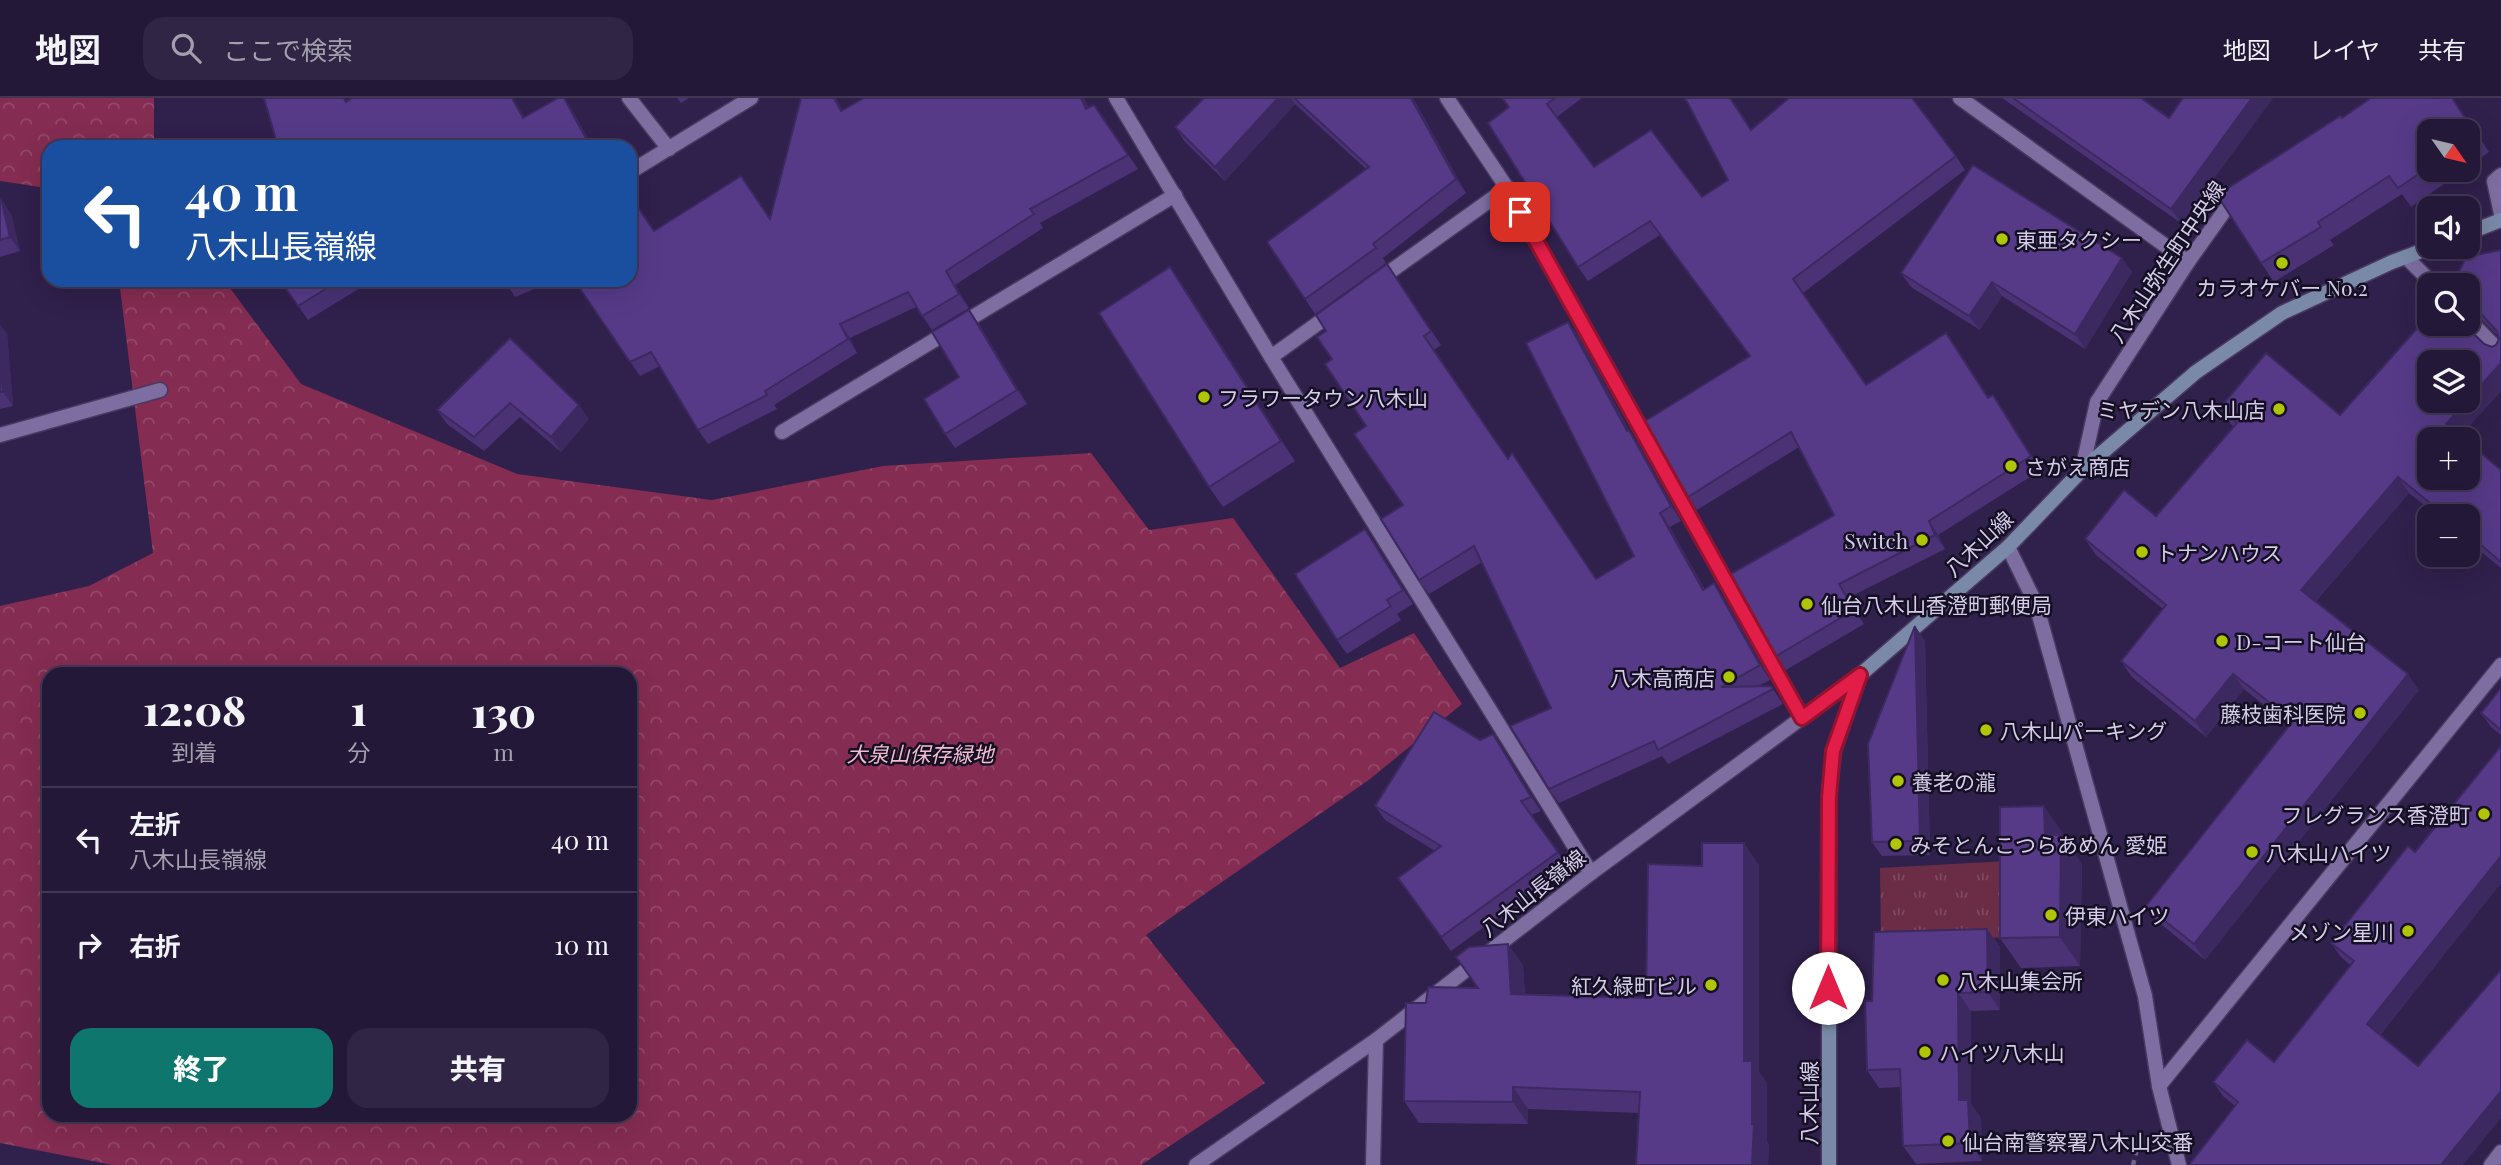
<!DOCTYPE html>
<html lang="ja">
<head>
<meta charset="utf-8">
<style>
  body { margin:0; font-family:"Playfair Display","Noto Sans JP",serif; background:#302544; color:#f1f3f6; height:100vh; display:flex; flex-direction:column; font-size:26px; white-space:nowrap }
  * { box-sizing:border-box; margin:0 }
  p { font-size:23px; color:#a3a0ae }
  .icon { flex:none; width:38px; height:38px; fill:none; stroke:currentColor; stroke-width:2; stroke-linecap:round; stroke-linejoin:round }
  .map { position:relative; flex:1; overflow:hidden }
  .drawer { position:absolute; left:42px; top:569px; width:595px; height:455px; display:flex; flex-direction:column; background:#241839; border-radius:21px; box-shadow:0 7px 28px #0002,0 0 0 2px #413753 }
  .drawer>* { flex:none }
  .guide { position:absolute; left:42px; top:42px; width:595px; height:147px; border-radius:21px; box-shadow:0 7px 28px #0002,0 0 0 2px #413753; background:#1a4fa0; color:#fff; overflow:hidden }
  .needle { width:46px; rotate:124deg }
  .buttons { position:absolute; left:2417px; top:21px; display:grid; gap:14px }
  .buttons a { display:grid; place-items:center; width:63px; height:63px; border-radius:14px; background:#241839; box-shadow:0 7px 28px #0002,0 0 0 2px #413753; font-size:35px }
  .pin { position:absolute; display:grid; place-items:center; width:60px; height:60px; color:#fff; margin:-30px; border-radius:14px; box-shadow:0 4px 10px #0006 }
  .me { position:absolute; width:77px; margin:-38px; rotate:0deg; stroke-linejoin:round; filter:drop-shadow(0 0 5px #0008) }
  .turn { display:flex; align-items:center; gap:24px; height:147px; padding:0 28px; font-size:32px }
  .turn .icon { width:91px; height:91px; stroke-width:2.5 }
  .turn b { display:block; font-size:49px; line-height:60px }
  .eta { display:flex; justify-content:space-evenly; align-items:center; height:119px; text-align:center }
  .eta b { font-size:42px; font-weight:800; line-height:49px }
  .primary-button { display:flex; gap:14px; margin-top:auto; padding:14px 28px }
  .primary-button a { flex:1; height:80px; border-radius:21px; background:#0f766e; color:#fff; font-size:28px; font-weight:800; line-height:80px; text-align:center }
  .primary-button a+a { background:#302544; color:#f1f3f6 }
  ul { padding:0; list-style:none }
  li { display:flex; align-items:center; gap:21px; height:105px; padding:0 28px; border-top:2px solid #413753 }
  li div { flex:1 }
  li b { display:block; font-size:26px }
  li em { font-style:normal }
  header { display:flex; align-items:center; gap:42px; box-sizing:border-box; height:98px; padding:0 35px; background:#241839; border-bottom:2px solid #413753 }
  header strong { font-size:33px }
  nav { display:flex; gap:38px; margin-inline-start:auto; font-size:24px }
  .search { width:490px; height:63px; background:#302544; display:flex; align-items:center; gap:18px; box-sizing:border-box; padding:0 24px; border-radius:21px; color:#a3a0ae; font-size:26px }
  .map>svg:first-child { display:block }
</style>
</head>
<body>
<header>
<strong>地図</strong>
<div class="search"><svg class="icon" aria-label="search" viewBox="0 0 24 24"><circle cx="10" cy="10" r="6"/><path d="M15 15l6 6"/></svg>ここで検索</div>
<nav><a>地図</a><a>レイヤ</a><a>共有</a></nav>
</header>
<div class="map">
<svg width="2501" height="1067" viewBox="0 0 2501 1067">
  <defs>
    <pattern id="grass-tufts" width="24" height="20" patternUnits="userSpaceOnUse" patternTransform="scale(1.75)"><rect width="24" height="20" fill="#6a2d45"/><path d="M3 7l-1-3M5 7V3M7 7l1-3M15 17l-1-3M17 17v-4M19 17l1-3" fill="none" stroke="#7e4a60"/></pattern>
    <pattern id="forest-crowns" width="20" height="18" patternUnits="userSpaceOnUse" patternTransform="scale(1.75)"><rect width="20" height="18" fill="#842c51"/><path d="M2 6a3 3 0 1 1 6 0M12 15a3 3 0 1 1 6 0" fill="none" stroke="#94496a"/></pattern>
  </defs>
  <rect width="100%" height="100%" fill="#30204c"/>
  <polygon fill="url(#grass-tufts)" points="2008,763 2009,839 1881,844 1880,770"/>
  <g fill="url(#forest-crowns)" fill-rule="evenodd">
    <polygon points="0,0 154,0 154,49 49,49 49,96 40,89 0,83"/>
    <path d="M119,182H224L301,286L517,376L712,402L883,368L1091,355L1149,432L1233,420L1340,570L1414,535L1462,606L1370,681L1146,837L1265,985L1141,1067H113L0,1045V508L89,488L153,455ZM49,576H630V1017H49Z"/>
  </g>
  <g fill="none" stroke-linecap="round" stroke-linejoin="round">
    <defs>
      <g id="lane">
        <polyline points="629,0 669,51"/>
        <polyline points="1116,0 1271,259 1591,775"/>
        <polyline points="1447,0 1507,90 1802,620"/>
        <polyline points="1960,0 2188,164"/>
        <polyline points="630,74 751,0"/>
        <polyline points="1377,183 1507,90"/>
        <polyline points="1271,259 1335,213"/>
        <polyline points="782,334 1175,97"/>
        <polyline points="0,337 160,292"/>
      </g>
      <g id="street">
        <polyline points="2501,77 2494,83 2501,116"/>
        <polyline points="2406,159 2434,187"/>
        <polyline points="2468,221 2501,255"/>
        <polyline points="2082,372 2097,304 2188,164 2235,98"/>
        <polyline points="2008,449 2036,506 2145,898 2159,988 2179,1067"/>
        <polyline points="2159,988 2501,567"/>
        <polyline points="1196,1067 1376,942 1591,775 1860,577"/>
        <polyline points="1373,1067 1376,942"/>
        <polyline points="2491,1067 2501,1054"/>
      </g>
      <g id="secondary">
        <polyline points="2468,135 2501,122"/>
        <polyline points="1829,1067 1829,699 1834,653 1860,577 2008,449 2082,372 2196,274 2282,215 2392,164 2432,149"/>
      </g>
    </defs>
    <use href="#lane" stroke="#493a61" stroke-width="17"/>
    <use href="#street" stroke="#493a61" stroke-width="17"/>
    <use href="#secondary" stroke="#493a61" stroke-width="17"/>
    <polyline stroke="#70638a" stroke-width="4.5" stroke-dasharray="5 5" stroke-linecap="butt" points="2133,1067 2138,1047"/>
    <use href="#lane" stroke="#7d6da0" stroke-width="14"/>
    <use href="#street" stroke="#7d6da0" stroke-width="14"/>
    <use href="#secondary" stroke="#7989a7" stroke-width="14"/>
  </g>
  <g fill="#4a3275">
    <polygon points="564,0 572,12 593,49 278,49 350,1 524,19"/>
    <polygon points="677,0 689,0 681,5"/>
    <polygon points="864,0 1084,0 1089,10 1094,7 1138,71 1040,125 1043,130 955,187 969,210 932,232 916,209 850,240 857,255 774,307 777,311 708,346 698,332 660,268 640,278 574,182 654,133 770,121 843,12"/>
    <polygon points="1204,0 1413,0 1466,95 1383,160 1386,165 1315,216 1267,144 1366,71 1295,6 1225,83 1185,44 1175,29"/>
    <polygon points="1502,0 1582,0 1557,19 1594,69 1702,99 1728,82 1751,32 1956,58 1965,72 1803,195 1866,287 1955,249 1988,299 1993,297 2002,311 2041,372 1938,437 1945,451 1848,500 1864,526 1786,572 1776,558 1834,417 1799,349 1697,412 1688,399 1750,258 1660,137 1588,183 1578,169 1509,9"/>
    <polygon points="2002,0 2141,0 2169,20 2183,0 2273,0 2181,125"/>
    <polygon points="2452,0 2489,54 2468,69 2468,33 2429,33 2429,72 2464,72 2411,109 2402,96 2330,142 2334,147 2274,184 2261,165 2342,20"/>
    <polygon points="0,102 11,116 20,153 0,159"/>
    <polygon points="2501,152 2501,293 2460,338 2501,372 2501,470 2468,443 2468,418 2438,418 2409,395 2316,503 2419,592 2205,862 2157,823 2146,808 2289,627 2244,591 2206,639 2132,579 2121,563 2163,511 2096,457 2085,441 2156,418 2234,329 2231,326 2220,310 2340,317 2484,246 2492,249 2496,247 2499,241 2499,239 2474,214 2468,212 2468,187"/>
    <polygon points="2122,160 2132,174 2085,251 2002,198 1980,232 1911,189 1901,175"/>
    <polygon points="1170,169 1184,189 1295,363 1223,409 1209,389"/>
    <polygon points="1397,181 1441,247 1434,252 1508,361 1596,481 1634,458 1579,238 1629,332 1639,347 1681,423 1670,429 1704,491 1724,500 1770,582 1758,588 1771,588 1783,606 1668,666 1662,658 1559,705 1549,691 1551,610 1482,464 1429,496 1419,482 1403,407 1366,328 1332,261"/>
    <polygon points="280,182 373,182 308,222"/>
    <polygon points="504,182 556,182 515,199"/>
    <polygon points="969,212 979,226 1027,306 955,350 945,336 959,279"/>
    <polygon points="0,227 7,236 13,308 0,311"/>
    <polygon points="510,240 589,321 561,354 520,319 484,353 447,326 437,312"/>
    <polygon points="1365,431 1413,506 1397,516 1401,522 1347,556 1337,542"/>
    <polygon points="1915,528 1925,543 1930,757 1882,758 1872,744"/>
    <polygon points="2501,590 2501,637 2491,629 2481,615"/>
    <polygon points="1493,636 1541,713 1531,717 1568,768 1451,853 1398,780 1435,753 1385,722 1375,708"/>
    <polygon points="2065,738 2065,742 2082,766 2080,868 2021,870 2000,840"/>
    <polygon points="2415,754 2501,785 2380,937 2418,968 2501,1020 2235,1008 2223,998 2213,984 2274,964 2350,867 2341,859 2331,845"/>
    <polygon points="1759,767 1759,974 1767,985 1767,1044 1769,1047 1768,1067 1636,1067 1639,1015 1528,1011 1528,1026 1419,1025 1404,1003 1426,905 1478,890 1523,867 1525,896 1646,900 1702,768"/>
    <polygon points="1987,831 2000,849 2000,912 1971,913 1971,1006 1981,1020 1982,1063 1916,1066 1903,1048 1901,989 1879,990 1867,972 1872,903"/>
  </g>
  <g fill="#3c295f">
    <polygon points="512,0 513,0 533,34 523,20"/>
    <polygon points="564,0 572,12 593,49 591,49 588,44"/>
    <polygon points="834,0 836,0 851,27 841,13"/>
    <polygon points="1081,0 1084,0 1096,25 1086,11"/>
    <polygon points="1278,0 1291,0 1295,6 1225,83 1215,69"/>
    <polygon points="1411,0 1413,0 1466,95 1456,81"/>
    <polygon points="2252,0 2273,0 2181,125 2171,111"/>
    <polygon points="1,101 11,116 20,153 10,139"/>
    <polygon points="2122,160 2132,174 2085,251 2075,236"/>
    <polygon points="1170,169 1184,189 1295,363 1281,343"/>
    <polygon points="946,173 955,187 969,210 959,196"/>
    <polygon points="1992,184 2002,198 1980,232 1969,218"/>
    <polygon points="969,212 979,226 1027,306 1017,292"/>
    <polygon points="1568,224 1579,238 1629,332 1639,347 1681,423 1671,408 1627,333"/>
    <polygon points="840,226 850,240 857,255 848,241"/>
    <polygon points="0,227 7,236 13,308 3,294 0,260"/>
    <polygon points="2501,265 2501,293 2457,341 2446,326"/>
    <polygon points="1993,297 2002,311 2041,372 2031,358"/>
    <polygon points="579,307 589,321 561,354 551,339"/>
    <polygon points="2398,379 2409,395 2312,507 2301,492"/>
    <polygon points="1660,415 1670,429 1713,506 1703,492"/>
    <polygon points="1929,423 1938,437 1945,451 1935,437"/>
    <polygon points="1365,431 1375,445 1413,506 1403,492"/>
    <polygon points="1714,485 1724,500 1770,582 1760,567"/>
    <polygon points="1839,486 1848,500 1864,526 1854,512"/>
    <polygon points="1915,528 1925,543 1930,757 1920,743"/>
    <polygon points="2233,576 2244,591 2206,639 2195,623"/>
    <polygon points="2408,576 2419,592 2205,862 2194,846"/>
    <polygon points="1493,636 1503,651 1541,713 1531,699"/>
    <polygon points="2044,708 2065,738 2065,742 2082,766 2080,868 2060,839 2045,736"/>
    <polygon points="1744,745 1759,767 1759,974 1767,985 1767,1044 1769,1047 1768,1067 1752,1067 1744,963"/>
    <polygon points="2501,758 2501,785 2377,940 2367,926"/>
    <polygon points="1987,831 2000,849 2000,912 1988,894"/>
    <polygon points="1508,846 1523,867 1526,917 1511,896"/>
    <polygon points="1958,895 1971,913 1971,1006 1981,1020 1982,1063 1970,1045 1959,1002"/>
    <polygon points="1513,989 1528,1011 1528,1026 1513,1004"/>
    <polygon points="2501,993 2501,1020 2463,1067 2441,1067"/>
  </g>
  <g fill="#563a88" stroke="#3c295f" stroke-width="2">
    <polygon points="264,0 344,0 346,4 352,0 512,0 523,20 558,0 564,0 588,44 579,49 278,49"/>
    <polygon points="801,0 834,0 841,13 864,0 1081,0 1086,11 1094,7 1128,57 1030,111 1034,116 946,173 959,196 922,218 908,194 840,226 848,241 765,293 767,297 698,332 651,254 630,264 574,182 630,182 630,102 635,105 654,133 741,78 770,121"/>
    <polygon points="1204,0 1278,0 1215,69 1175,29"/>
    <polygon points="1294,0 1411,0 1456,81 1373,146 1376,150 1305,201 1267,144 1369,69"/>
    <polygon points="1502,0 1555,0 1547,6 1594,69 1651,32 1702,99 1728,82 1685,0 1730,0 1751,32 1789,0 1912,0 1956,58 1793,181 1866,287 1946,235 1988,300 1993,297 2031,358 1929,423 1935,437 1839,486 1854,512 1776,558 1731,476 1834,417 1791,334 1688,399 1645,323 1750,258 1650,123 1578,169 1488,25 1509,9"/>
    <polygon points="2013,0 2141,0 2169,20 2183,0 2252,0 2171,111"/>
    <polygon points="2371,0 2452,0 2476,36 2468,42 2468,33 2429,33 2429,69 2398,90 2389,78 2318,124 2321,129 2261,165 2219,100 2225,92 2340,18 2342,20"/>
    <polygon points="1973,67 2122,160 2075,236 1992,184 1969,218 1901,175"/>
    <polygon points="1,101 10,139 0,142 0,102"/>
    <polygon points="2501,152 2501,265 2468,302 2468,264 2429,264 2429,303 2467,303 2446,326 2464,341 2429,341 2429,380 2468,380 2468,344 2501,372 2501,464 2468,436 2468,418 2446,418 2398,379 2301,492 2408,576 2194,846 2146,808 2293,623 2233,576 2195,623 2121,563 2166,507 2085,441 2124,392 2156,418 2237,325 2220,310 2266,255 2340,317 2429,217 2429,226 2464,226 2484,246 2492,249 2496,247 2499,241 2497,233 2468,202 2468,187 2456,187 2456,179 2466,159"/>
    <polygon points="1387,166 1431,233 1424,238 1508,361 1512,355 1596,481 1634,458 1526,245 1568,224 1627,333 1629,332 1671,408 1660,415 1703,492 1714,485 1760,567 1721,589 1771,588 1773,591 1658,652 1654,643 1549,691 1510,628 1551,610 1474,448 1419,482 1381,421 1403,407 1354,336 1366,328 1325,266 1332,261 1317,239 1326,233 1316,217"/>
    <polygon points="1170,169 1281,343 1209,389 1099,215"/>
    <polygon points="280,182 340,182 298,208"/>
    <polygon points="969,212 1017,292 945,336 924,301 959,279 932,234"/>
    <polygon points="510,240 579,307 551,339 510,305 474,339 437,312"/>
    <polygon points="0,260 3,294 0,294"/>
    <polygon points="1365,431 1403,492 1387,502 1391,508 1337,542 1295,476"/>
    <polygon points="1915,528 1920,743 1872,744 1868,646"/>
    <polygon points="2501,590 2501,632 2481,615"/>
    <polygon points="1434,614 1480,642 1493,636 1531,699 1521,703 1558,754 1441,839 1398,780 1441,748 1375,708"/>
    <polygon points="2501,648 2501,758 2367,926 2418,968 2501,872 2501,993 2441,1067 2189,1067 2238,1004 2213,984 2247,942 2274,964 2354,863 2331,845 2408,748 2415,754"/>
    <polygon points="2044,708 2045,736 2061,737 2060,839 2000,840 2000,709"/>
    <polygon points="1702,745 1744,745 1744,963 1752,963 1752,1026 1754,1026 1752,1067 1636,1067 1640,994 1513,989 1513,1004 1404,1003 1406,905 1426,905 1428,889 1478,890 1456,859 1469,849 1508,846 1511,896 1646,900 1648,766 1702,768"/>
    <polygon points="1987,831 1988,894 1958,895 1959,1002 1968,1002 1970,1045 1903,1048 1900,971 1867,972 1865,903 1872,903 1874,834"/>
  </g>
  <g fill="none" stroke-linecap="round" stroke-linejoin="round">
    <defs>
      <polyline id="route" points="1520,114 1802,620 1860,577 1833,653 1829,699 1828,890"/>
    </defs>
    <use href="#route" stroke="#92132f" stroke-width="18"/>
    <use href="#route" stroke="#e11d48" stroke-width="12"/>
  </g>
  <g fill="#afc505" stroke="#150f23" stroke-width="2.5">
    <circle cx="2002" cy="141" r="7"/>
    <circle cx="2282" cy="165" r="7"/>
    <circle cx="1204" cy="299" r="7"/>
    <circle cx="2279" cy="311" r="7"/>
    <circle cx="2011" cy="368" r="7"/>
    <circle cx="1922" cy="442" r="7"/>
    <circle cx="2142" cy="454" r="7"/>
    <circle cx="1807" cy="506" r="7"/>
    <circle cx="2222" cy="543" r="7"/>
    <circle cx="1729" cy="579" r="7"/>
    <circle cx="2360" cy="615" r="7"/>
    <circle cx="1986" cy="632" r="7"/>
    <circle cx="1898" cy="683" r="7"/>
    <circle cx="2484" cy="716" r="7"/>
    <circle cx="1896" cy="746" r="7"/>
    <circle cx="2252" cy="754" r="7"/>
    <circle cx="2051" cy="817" r="7"/>
    <circle cx="2408" cy="833" r="7"/>
    <circle cx="1943" cy="882" r="7"/>
    <circle cx="1711" cy="887" r="7"/>
    <circle cx="1925" cy="954" r="7"/>
    <circle cx="1948" cy="1043" r="7"/>
  </g>
  <g text-anchor="middle" dominant-baseline="central" stroke-width="5" stroke-linejoin="round" paint-order="stroke">
    <g font-size="21" fill="#d4cce9" stroke="#150f23" text-anchor="start">
      <text x="2016" y="141">東亜タクシー</text>
      <text x="2282" y="189" text-anchor="middle">カラオケバー No.2</text>
      <text x="1218" y="299">フラワータウン八木山</text>
      <text x="2265" y="311" text-anchor="end">ミヤデン八木山店</text>
      <text x="2025" y="368">さがえ商店</text>
      <text x="1908" y="442" text-anchor="end">Switch</text>
      <text x="2156" y="454">トナンハウス</text>
      <text x="1821" y="506">仙台八木山香澄町郵便局</text>
      <text x="2236" y="543">D-コート仙台</text>
      <text x="1715" y="579" text-anchor="end">八木高商店</text>
      <text x="2346" y="615" text-anchor="end">藤枝歯科医院</text>
      <text x="2000" y="632">八木山パーキング</text>
      <text x="1912" y="683">養老の瀧</text>
      <text x="2470" y="716" text-anchor="end">フレグランス香澄町</text>
      <text x="1910" y="746">みそとんこつらあめん 愛姫</text>
      <text x="2266" y="754">八木山ハイツ</text>
      <text x="2065" y="817">伊東ハイツ</text>
      <text x="2394" y="833" text-anchor="end">メゾン星川</text>
      <text x="1957" y="882">八木山集会所</text>
      <text x="1697" y="887" text-anchor="end">紅久緑町ビル</text>
      <text x="1939" y="954">ハイツ八木山</text>
      <text x="1962" y="1043">仙台南警察署八木山交番</text>
    </g>
    <g font-size="21" fill="#d4cce9" stroke="#150f23">
      <text transform="translate(2166 163) rotate(-56)">八木山弥生町中央線</text>
      <text transform="translate(1978 445) rotate(-43)">八木山線</text>
      <text transform="translate(1532 794) rotate(-38)">八木山長嶺線</text>
      <text transform="translate(1808 1005) rotate(-90)">八木山線</text>
    </g>
    <g font-size="21" font-style="italic" fill="#f1bdce" stroke="#150f23">
      <text x="920" y="655">大泉山保存緑地</text>
    </g>
  </g>
</svg>
<div class="buttons">
<a><svg class="needle" viewBox="-14 -14 28 28"><path d="M0-13l5 13h-10z" fill="#e53935"/><path d="M0 13l5-13h-10z" fill="#a3a0ae"/></svg></a>
<a><svg class="icon" aria-label="sound" viewBox="0 0 24 24"><path d="M4 9h4l5-4v14l-5-4H4zM17 9q2 3 0 6"/></svg></a>
<a><svg class="icon" aria-label="search" viewBox="0 0 24 24"><circle cx="10" cy="10" r="6"/><path d="M15 15l6 6"/></svg></a>
<a><svg class="icon" aria-label="layers" viewBox="0 0 24 24"><path d="M12 4l9 5-9 5-9-5zM3 14l9 5 9-5"/></svg></a>
<a>+</a>
<a>−</a>
</div>
<div class="pin" style="left:1520px;top:114px;background:#d93025"><svg class="icon" aria-label="arrive" viewBox="0 0 24 24"><path d="M6 21V4h12l-3 4 3 4H6"/></svg></div>
<svg class="me" style="left:1828px;top:890px" viewBox="-20 -20 40 40"><circle r="19" fill="#fff"/><path d="M0-13L10 11 0 6-10 11z" fill="#e11d48"/></svg>
<div class="guide">
<div class="turn"><svg class="icon" aria-label="left" viewBox="0 0 24 24"><path d="M17 20v-9H6M10 6l-5 5 5 5"/></svg><div><b>40 m</b>八木山長嶺線</div></div>
</div>
<section class="drawer">
<div class="eta">
<div><b>12:08</b><p>到着</p></div>
<div><b>1</b><p>分</p></div>
<div><b>130</b><p>m</p></div>
</div>
<ul>
<li><svg class="icon" aria-label="left" viewBox="0 0 24 24"><path d="M17 20v-9H6M10 6l-5 5 5 5"/></svg><div><b>左折</b><p>八木山長嶺線</p></div><em>40 m</em></li>
<li><svg class="icon" aria-label="right" viewBox="0 0 24 24"><path d="M7 20v-9h11M14 6l5 5-5 5"/></svg><div><b>右折</b></div><em>10 m</em></li>
</ul>
<div class="primary-button"><a>終了</a><a>共有</a></div>
</section>
</div>
</body>
</html>
